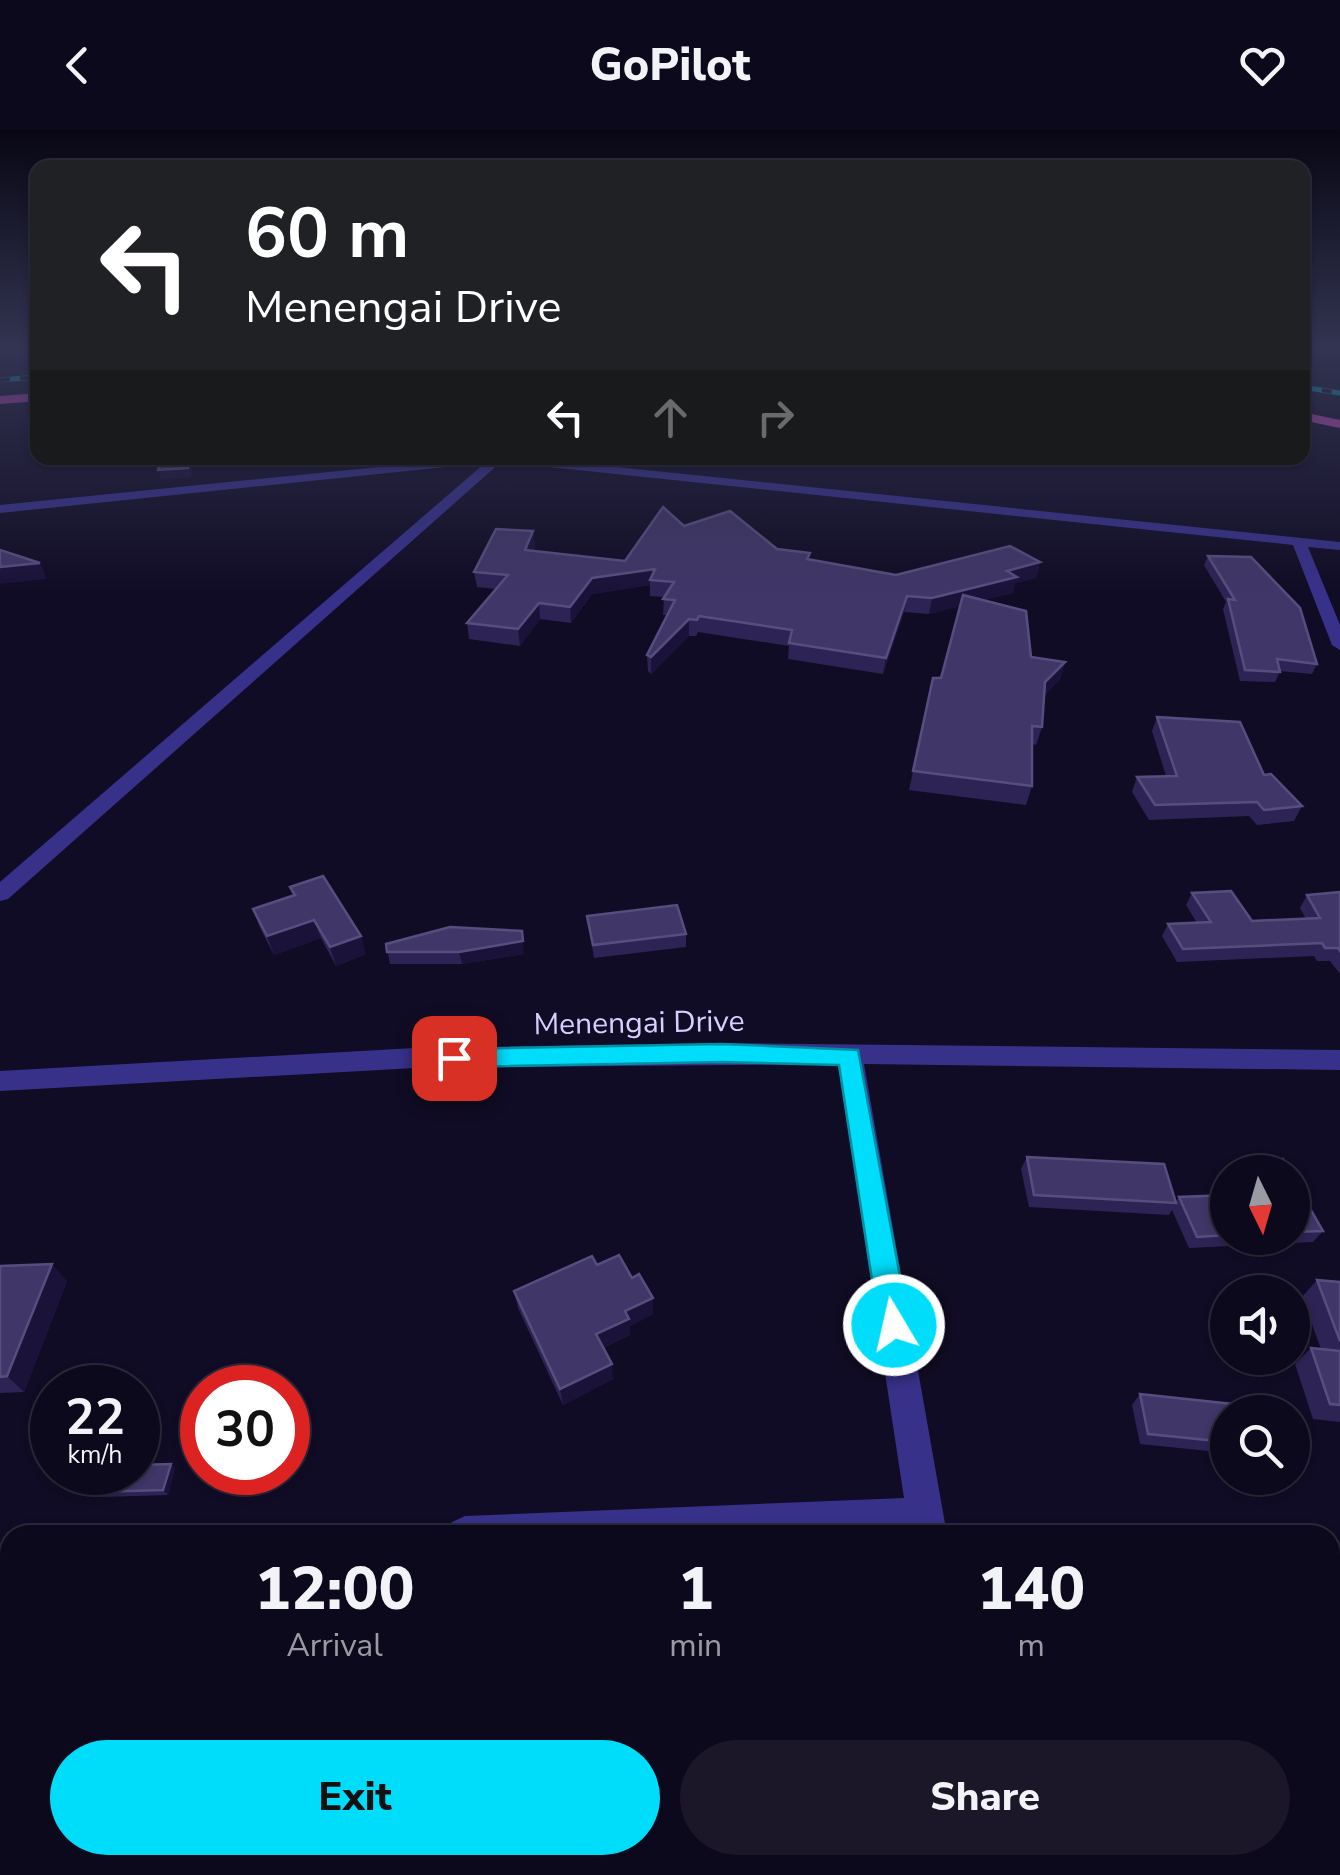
<!DOCTYPE html>
<html lang="en">
<head>
<meta charset="utf-8">
<style>
  body { margin:0; font-family:"Nunito Sans",sans-serif; background:#1b1729; color:#f1f3f6; height:100vh; display:flex; flex-direction:column; font-size:38px; white-space:nowrap }
  * { box-sizing:border-box; margin:0 }
  p { font-size:32px; color:#9a9aa3 }
  .icon { flex:none; width:55px; height:55px; fill:none; stroke:currentColor; stroke-width:2; stroke-linecap:round; stroke-linejoin:round }
  .map { position:relative; flex:1; overflow:hidden }
  .details { position:absolute; left:0px; top:1395px; width:1340px; height:350px; display:flex; flex-direction:column; background:#0d091c; border-radius:30px 30px 0 0; box-shadow:0 2px 8px #0004,0 0 0 2px #2d2a3b }
  .details>* { flex:none }
  .guide { position:absolute; left:30px; top:30px; width:1280px; height:305px; border-radius:20px; box-shadow:0 2px 8px #0004,0 0 0 2px #2d2a3b; background:#202124; color:#fff; overflow:hidden }
  .needle { width:65px; rotate:175deg }
  .fabs { position:absolute; left:1210px; top:1025px; display:grid; gap:20px }
  .fabs a { display:grid; place-items:center; width:100px; height:100px; border-radius:50%; background:#0d091c; box-shadow:0 2px 8px #0004,0 0 0 2px #2d2a3b; font-size:50px }
  .speed { position:absolute; left:30px; top:1235px; display:flex; gap:20px; font-size:50px; font-weight:700; text-align:center }
  .speed>* { display:grid; place-content:center; width:130px; height:130px; border-radius:50%; background:#0d091c; box-shadow:0 2px 8px #0004,0 0 0 2px #2d2a3b; line-height:1 }
  .speed small { font-size:25px; font-weight:400 }
  .speed .limit { border:15px solid #d22; background:#fff; color:#111 }
  .pin { position:absolute; display:grid; place-items:center; width:85px; height:85px; color:#fff; margin:-42px; border-radius:20px; box-shadow:0 5px 15px #0006 }
  .me { position:absolute; width:110px; margin:-55px; rotate:351deg; stroke-linejoin:round; filter:drop-shadow(0 0 8px #0008) }
  .turn { display:flex; align-items:center; gap:35px; height:210px; padding:0 50px; font-size:45px }
  .turn .icon { width:130px; height:130px; stroke-width:2.5 }
  .turn b { display:block; font-size:70px; line-height:85px }
  .lanes { display:flex; align-items:center; height:95px; padding:0 50px; background:#0003; justify-content:center; gap:50px; direction:ltr }
  .lanes .off { opacity:.35 }
  .eta { display:flex; justify-content:space-evenly; align-items:center; height:170px; text-align:center }
  .eta b { font-size:60px; font-weight:800; line-height:70px }
  .button { display:flex; gap:20px; margin-top:auto; padding:20px 50px }
  .button a { flex:1; height:115px; border-radius:60px; background:#00ddfb; color:#111; font-size:40px; font-weight:800; line-height:115px; text-align:center }
  .button a+a { background:#1b1729; color:#f1f3f6 }
  header { display:flex; justify-content:space-between; align-items:center; height:130px; padding:0 50px; background:#0d091c; font-size:45px; font-weight:800 }
  .map>svg:first-child { display:block }
</style>
</head>
<body>
<header><svg class="icon" aria-label="back" viewBox="0 0 24 24"><path d="M15 5l-7 7 7 7"/></svg>GoPilot<svg class="icon" aria-label="heart" viewBox="0 0 24 24"><path d="M12 20l-8-8c-3-5 5-10 8-4 3-6 11-1 8 4z"/></svg></header>
<div class="map">
<svg width="1340" height="1745" viewBox="0 0 1340 1745">
  <rect width="100%" height="100%" fill="#110c25"/>
  <g fill="none" stroke-linecap="round" stroke-linejoin="round">
    <g fill="#37318a" fill-rule="evenodd">
      <polygon points="468,328 530,328 1340,412 1340,420 1308,417 1340,495 1340,520 1332,515 1293,415 501,332 8,769 0,771 0,752 485,333 0,383 0,375"/>
      <polygon points="723,913 1340,920 1340,940 864,934 947,1405 446,1405 452,1392 465,1386 904,1368 838,934 415,938 0,961 0,941 415,918"/>
      <polygon points="959,1735 1005,1735 1007,1745 961,1745"/>
    </g>
    <polygon fill="#37318a" fill-rule="evenodd" points="38,216 38,222 0,224 0,218"/>
    <g fill="#e251ce" fill-rule="evenodd">
      <polygon points="38,263 38,271 0,274 0,266"/>
      <polygon points="1302,282 1340,290 1340,298 1302,290"/>
    </g>
    <defs>
      <g id="rail">
        <polyline points="0,250 38,247"/>
        <polyline points="1302,257 1340,263"/>
      </g>
    </defs>
    <use href="#rail" stroke="#00ddfb" stroke-width="5"/>
    <use href="#rail" stroke="#110c25" stroke-width="4" stroke-dasharray="10" stroke-linecap="butt"/>
  </g>
  <g fill="#2e2355">
    <polygon points="321,328 422,328 422,329 321,331"/>
    <polygon points="684,396 777,419 810,423 809,429 896,445 1040,432 1036,448 1015,453 1013,463 984,470 1031,527 1065,532 1060,549 1044,566 1042,597 1036,615 1032,614 1032,656 1026,675 909,660 933,548 941,548 960,476 929,484 904,482 883,544 788,529 789,516 698,502 696,506 689,506 651,544 648,541 647,525 667,485 663,485 664,467 650,466 650,455 592,464 571,493 540,489 520,516 469,509 467,493 496,459 477,457 474,442 533,401 535,416 533,421 625,431"/>
    <polygon points="1208,426 1317,534 1312,544 1280,541 1275,552 1240,551 1223,479 1226,472 1204,435"/>
    <polygon points="1157,587 1264,645 1302,676 1294,691 1257,695 1249,686 1149,690 1132,662 1137,647 1166,646 1152,601"/>
    <polygon points="290,757 366,824 336,836 321,808 274,825 260,798 253,779 293,766"/>
    <polygon points="1340,762 1340,844 1330,831 1317,831 1314,826 1177,832 1162,806 1168,794 1197,793 1186,775 1192,763 1252,791 1306,789 1300,778 1307,765"/>
    <polygon points="587,786 686,804 686,817 594,828"/>
    <polygon points="386,814 524,824 462,834 390,834"/>
    <polygon points="1027,1027 1176,1072 1179,1067 1228,1065 1228,1108 1292,1108 1292,1047 1323,1101 1313,1112 1189,1118 1172,1080 1169,1085 1029,1077 1021,1039"/>
    <polygon points="1255,1030 1290,1042 1246,1042"/>
    <polygon points="597,1135 632,1148 653,1168 653,1184 630,1196 630,1205 603,1218 613,1249 563,1275 518,1178 514,1161"/>
    <polygon points="0,1136 67,1151 24,1262 0,1263"/>
    <polygon points="1317,1150 1340,1152 1340,1292 1313,1289 1295,1234 1311,1218 1321,1219 1302,1167"/>
    <polygon points="1140,1264 1228,1282 1228,1323 1140,1314 1132,1275"/>
    <polygon points="171,1334 175,1338 168,1365 101,1367 96,1362"/>
    <polygon points="1330,1487 1340,1614 1340,1621 1337,1622 1330,1621"/>
  </g>
  <g fill="#1b123a">
    <polygon points="190,328 194,328 191,347 161,349 158,340"/>
    <polygon points="533,401 535,416 526,435 525,420"/>
    <polygon points="1040,432 1036,448 1015,453 1013,463 929,484 932,468 1007,441"/>
    <polygon points="40,433 47,449 0,454 0,437"/>
    <polygon points="655,439 650,450 650,455 592,464 571,493 570,477 592,448"/>
    <polygon points="907,466 904,482 883,544 886,528"/>
    <polygon points="539,473 540,489 520,516 518,499"/>
    <polygon points="689,489 689,506 651,544 651,527"/>
    <polygon points="1065,532 1060,549 1040,570 1045,552"/>
    <polygon points="314,790 321,808 274,825 267,806"/>
    <polygon points="522,801 524,824 462,834 459,822"/>
    <polygon points="361,806 366,824 336,836 330,817"/>
    <polygon points="52,1134 67,1151 24,1262 7,1246"/>
    <polygon points="653,1168 653,1184 630,1196 630,1205 598,1220 596,1204 625,1181"/>
    <polygon points="612,1234 613,1249 563,1275 560,1259"/>
    <polygon points="171,1334 175,1338 168,1365 163,1360"/>
    <polygon points="307,1735 319,1735 318,1745 305,1745"/>
  </g>
  <g fill="#403667" stroke="#574e7f" stroke-width="2.5">
    <polygon points="161,328 190,328 188,338 158,340"/>
    <polygon points="663,377 684,396 730,381 777,419 810,423 807,429 896,445 1010,416 1040,432 1007,441 1017,447 932,468 907,466 886,528 789,513 792,500 699,486 697,490 689,489 651,527 647,525 675,470 663,469 674,452 650,450 655,439 592,448 570,477 539,473 518,499 467,493 508,445 474,442 496,399 533,401 525,420 625,431"/>
    <polygon points="0,420 40,433 0,437"/>
    <polygon points="1208,426 1251,427 1300,478 1317,534 1277,529 1280,542 1245,540 1228,469 1235,470"/>
    <polygon points="963,465 1026,481 1031,527 1065,532 1045,552 1042,597 1032,596 1032,656 913,641 933,548 941,548"/>
    <polygon points="1157,587 1240,592 1264,645 1271,644 1302,676 1264,680 1257,672 1155,675 1137,647 1177,646"/>
    <polygon points="323,746 361,806 330,817 314,790 267,806 253,779 295,765 290,757"/>
    <polygon points="1231,761 1252,791 1320,788 1307,765 1340,762 1340,821 1338,818 1325,818 1322,813 1183,819 1168,794 1211,792 1192,763"/>
    <polygon points="677,775 686,804 593,815 587,786"/>
    <polygon points="450,797 522,801 523,811 459,822 387,822 386,814"/>
    <polygon points="1027,1027 1164,1034 1176,1073 1034,1065"/>
    <polygon points="1283,1029 1290,1042 1261,1042 1255,1030"/>
    <polygon points="1292,1047 1323,1101 1292,1102"/>
    <polygon points="1228,1065 1228,1105 1197,1107 1179,1067"/>
    <polygon points="619,1125 632,1148 639,1144 653,1168 625,1181 629,1189 596,1204 612,1234 560,1259 514,1161 592,1126 597,1135"/>
    <polygon points="52,1134 7,1246 0,1247 0,1136"/>
    <polygon points="1317,1150 1340,1152 1340,1211"/>
    <polygon points="1311,1218 1340,1221 1340,1275 1330,1274"/>
    <polygon points="1140,1264 1251,1276 1253,1282 1228,1282 1228,1312 1148,1304"/>
    <polygon points="171,1334 163,1360 96,1362 102,1342 138,1342 138,1335"/>
    <polygon points="1330,1487 1340,1487 1340,1614 1330,1613"/>
    <polygon points="211,1735 307,1735 305,1745 209,1745"/>
    <rect x="440" y="1735" width="128" height="10"/>
    <polygon points="707,1735 866,1735 867,1745 708,1745"/>
  </g>
  <linearGradient id="sky" x2="0" y2="1"><stop stop-color="#090714"/><stop offset="0.47" stop-color="#323451"/><stop offset="1" stop-color="#323451" stop-opacity="0"/></linearGradient>
  <rect width="1340" height="461" fill="url(#sky)"/>
  <polygon fill="#00ddfb" stroke="#0090a3" stroke-width="2.5" points="722,914 858,920 909,1195 904,1205 894,1209 883,1205 879,1195 839,935 722,932 454,937 442,928 454,919"/>
  <g text-anchor="middle" dominant-baseline="central" stroke-width="10" stroke-linejoin="round" paint-order="stroke">
    <g font-size="30" fill="#d6d0ff" stroke="#110c25">
      <text transform="translate(639 893) rotate(-1)">Menengai Drive</text>
    </g>
  </g>
</svg>
<div class="fabs">
<a><svg class="needle" viewBox="-14 -14 28 28"><path d="M0-13l5 13h-10z" fill="#e53935"/><path d="M0 13l5-13h-10z" fill="#9a9aa3"/></svg></a>
<a><svg class="icon" aria-label="sound" viewBox="0 0 24 24"><path d="M4 9h4l5-4v14l-5-4H4zM17 9q2 3 0 6"/></svg></a>
<a><svg class="icon" aria-label="search" viewBox="0 0 24 24"><circle cx="10" cy="10" r="6"/><path d="M15 15l6 6"/></svg></a>
</div>
<div class="speed"><div>22<small>km/h</small></div><div class="limit">30</div></div>
<div class="pin" style="left:454px;top:928px;background:#d93025"><svg class="icon" aria-label="arrive" viewBox="0 0 24 24"><path d="M6 21V4h12l-3 4 3 4H6"/></svg></div>
<svg class="me" style="left:894px;top:1195px" viewBox="-20 -20 40 40"><circle r="17" fill="#00ddfb" stroke="#fff" stroke-width="3"/><path d="M0-11L8 9 0 5-8 9z" fill="#fff"/></svg>
<div class="guide">
<div class="turn"><svg class="icon" aria-label="left" viewBox="0 0 24 24"><path d="M17 20v-9H6M10 6l-5 5 5 5"/></svg><div><b>60 m</b>Menengai Drive</div></div>
<div class="lanes"><svg class="icon" aria-label="left" viewBox="0 0 24 24"><path d="M17 20v-9H6M10 6l-5 5 5 5"/></svg><svg class="icon off" aria-label="ahead" viewBox="0 0 24 24"><path d="M12 20V5M6 11l6-6 6 6"/></svg><svg class="icon off" aria-label="right" viewBox="0 0 24 24"><path d="M7 20v-9h11M14 6l5 5-5 5"/></svg></div>
</div>
<section class="details">
<div class="eta">
<div><b>12:00</b><p>Arrival</p></div>
<div><b>1</b><p>min</p></div>
<div><b>140</b><p>m</p></div>
</div>
<div class="button"><a>Exit</a><a>Share</a></div>
</section>
</div>
</body>
</html>
